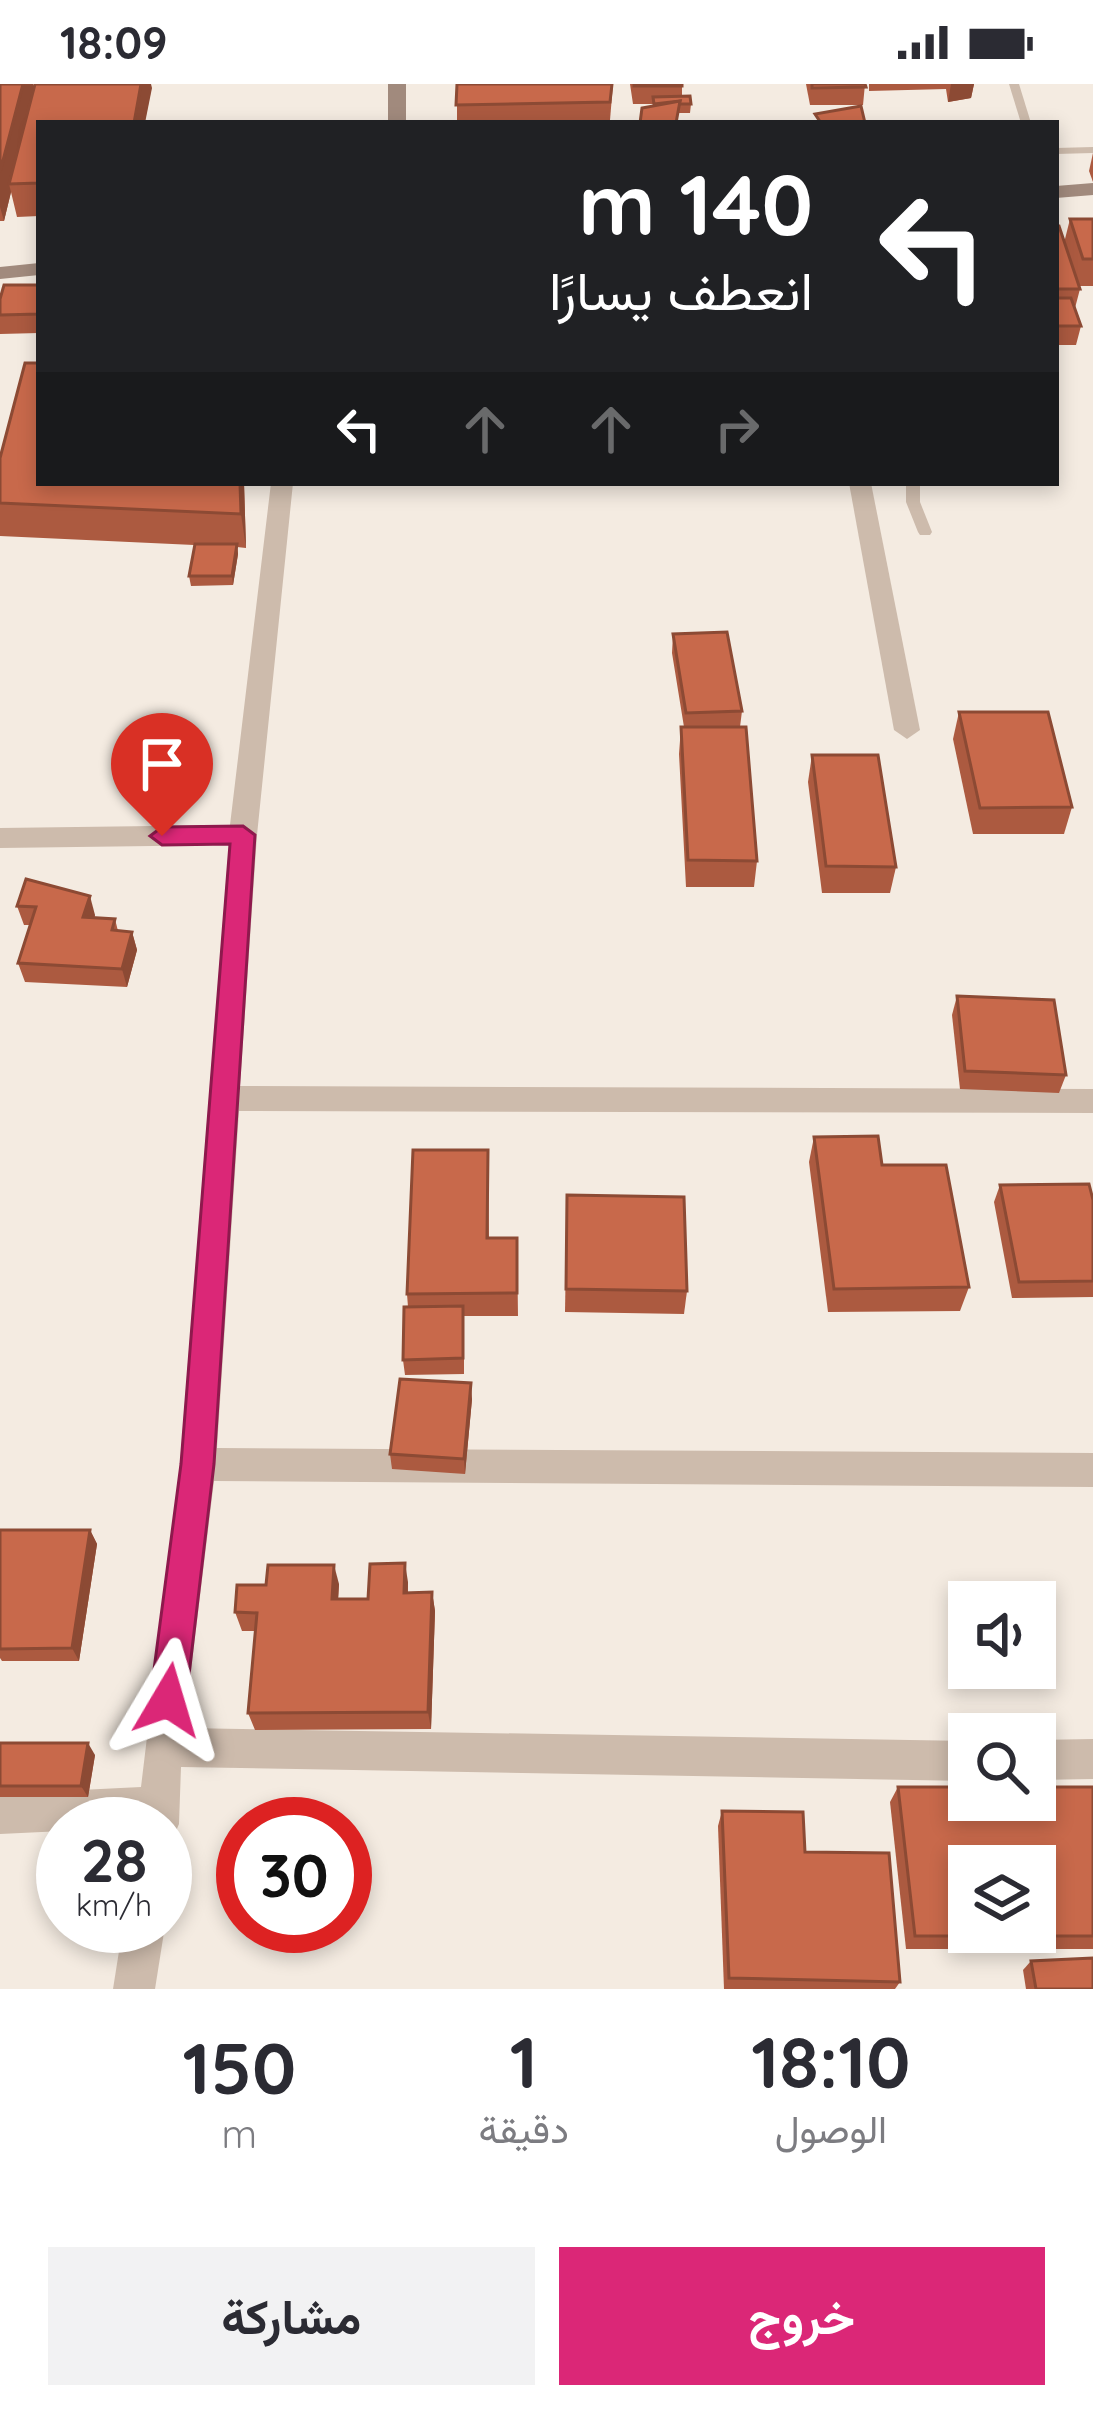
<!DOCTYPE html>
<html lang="ar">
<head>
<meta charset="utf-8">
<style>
  body { margin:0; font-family:Quicksand,Vazirmatn,sans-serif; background:#f2f2f3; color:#2b2b33; direction:rtl; height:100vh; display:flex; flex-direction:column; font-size:45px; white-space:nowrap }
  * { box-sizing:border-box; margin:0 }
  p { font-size:39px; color:#7c7c81 }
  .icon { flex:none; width:66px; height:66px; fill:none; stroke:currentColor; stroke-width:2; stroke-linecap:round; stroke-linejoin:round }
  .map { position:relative; height:1905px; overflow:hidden; direction:ltr }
  .details { display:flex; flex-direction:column; background:#fff; flex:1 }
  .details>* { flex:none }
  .banner { position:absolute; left:36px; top:36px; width:1023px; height:366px; border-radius:0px; box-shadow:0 6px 18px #0003; direction:rtl; background:#202124; color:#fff; overflow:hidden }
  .controls { position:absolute; left:948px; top:1497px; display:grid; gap:24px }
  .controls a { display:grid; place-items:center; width:108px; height:108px; border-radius:0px; background:#fff; box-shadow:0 6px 18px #0003; font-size:60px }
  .speed { position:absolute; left:36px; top:1713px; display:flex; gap:24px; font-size:60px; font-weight:700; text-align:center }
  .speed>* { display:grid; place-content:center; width:156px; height:156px; border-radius:50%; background:#fff; box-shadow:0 6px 18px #0003; line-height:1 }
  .speed small { font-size:30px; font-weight:400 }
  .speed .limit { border:18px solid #d22; background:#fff; color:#111 }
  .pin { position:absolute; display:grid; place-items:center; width:102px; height:102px; color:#fff; margin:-123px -51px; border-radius:50% 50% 50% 0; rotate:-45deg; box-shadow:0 0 12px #0007 }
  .pin .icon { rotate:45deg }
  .me { position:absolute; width:132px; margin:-66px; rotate:7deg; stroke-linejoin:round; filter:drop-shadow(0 0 9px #0008) }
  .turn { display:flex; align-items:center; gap:42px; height:252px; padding:0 48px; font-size:54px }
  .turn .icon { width:156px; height:156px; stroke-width:2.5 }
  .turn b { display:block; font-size:84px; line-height:102px }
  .lanes { display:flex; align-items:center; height:114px; padding:0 48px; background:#0003; justify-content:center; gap:60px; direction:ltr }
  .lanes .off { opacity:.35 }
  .eta { display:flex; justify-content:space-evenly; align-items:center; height:204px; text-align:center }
  .eta b { font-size:72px; font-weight:700; line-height:84px }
  .primary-button { display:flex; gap:24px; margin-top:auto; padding:24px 48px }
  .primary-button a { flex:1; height:138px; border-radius:0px; background:#db2777; color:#fff; font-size:48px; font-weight:700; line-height:138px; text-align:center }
  .primary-button a+a { background:#f2f2f3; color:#2b2b33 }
  .status { display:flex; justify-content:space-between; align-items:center; height:84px; padding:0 60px; background:#fff; direction:ltr }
  .status svg { height:33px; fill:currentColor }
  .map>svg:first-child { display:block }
</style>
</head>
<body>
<div class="status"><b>18:09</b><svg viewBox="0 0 49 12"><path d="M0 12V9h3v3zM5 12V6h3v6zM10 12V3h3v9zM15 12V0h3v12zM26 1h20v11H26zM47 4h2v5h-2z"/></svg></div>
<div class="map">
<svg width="1093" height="1905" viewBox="0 0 1093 1905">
  <rect width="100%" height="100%" fill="#f4ebe1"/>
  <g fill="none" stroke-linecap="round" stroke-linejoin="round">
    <g fill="#cdbbac" fill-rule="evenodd">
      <polygon points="1009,0 1019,0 1031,39 1021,39"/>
      <polygon points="1093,63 1093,69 1056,70 1056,64"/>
      <polygon points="906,399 920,399 920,418 932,448 930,451 920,451 918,448 906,418"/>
    </g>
    <g fill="#cdbbac" fill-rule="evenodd">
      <polygon points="271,399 293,399 257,751 240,1002 1093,1005 1093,1029 239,1027 217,1364 1093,1369 1093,1403 214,1397 184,1644 969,1657 969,1697 181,1683 179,1740 173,1754 165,1758 165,1740 63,1740 63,1747 0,1750 0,1710 141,1703 180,1380 229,761 0,764 0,744 230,741"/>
      <polygon points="849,399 871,399 920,646 907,655 894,646"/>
      <polygon points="1093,1655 1093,1695 1035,1696 1035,1656"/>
      <polygon points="123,1842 165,1842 155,1905 113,1905"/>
    </g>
    <g fill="#a18a7d" fill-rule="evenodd">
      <rect x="388" y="0" width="18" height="39"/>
      <polygon points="1093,99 1093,111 1056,114 1056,102"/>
      <polygon points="39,179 39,191 0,195 0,183"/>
    </g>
  </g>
  <g fill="#ac5a40">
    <polygon points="0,0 33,0 34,5 152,4 39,39 39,132 17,133 11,108 4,137 0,137"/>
    <polygon points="457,0 613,0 610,36 457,39"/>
    <polygon points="630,0 682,0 682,13 691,20 690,29 679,29 653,22 653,20 633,20"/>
    <polygon points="806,0 865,0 863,21 810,21"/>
    <polygon points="869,0 974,0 971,14 948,18 946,5 869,7"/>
    <polygon points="1093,69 1093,98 1089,87"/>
    <polygon points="1070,135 1093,135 1093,202 1079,202 1080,205 1075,224 1081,242 1076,261 1056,261 1056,142 1064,159"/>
    <polygon points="39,201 39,249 0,250 0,215"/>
    <polygon points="0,374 244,399 246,464 237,463 238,470 233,501 191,502 189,492 194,461 0,452"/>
    <polygon points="673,550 742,627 740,643 757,777 754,803 686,803 679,670 681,643 684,643 672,569"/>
    <polygon points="959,628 1072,723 1064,750 973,750 953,655"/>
    <polygon points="812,671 896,783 890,809 822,809 808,698"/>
    <polygon points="26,795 95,831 94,834 115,835 118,847 132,848 137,866 127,903 25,898 18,879 30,841 24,841 17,822"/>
    <polygon points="957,912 1066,991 1059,1009 960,1005 952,931"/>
    <polygon points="814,1053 882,1081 969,1203 960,1227 828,1228 809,1078"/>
    <polygon points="488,1066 489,1154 517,1154 518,1232 464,1232 464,1290 405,1291 403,1276 408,1223 407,1210"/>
    <polygon points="1000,1101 1093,1116 1093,1213 1012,1214 994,1118"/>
    <polygon points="567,1111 687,1207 684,1230 565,1228"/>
    <polygon points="472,1315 465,1390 392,1385 390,1370"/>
    <polygon points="0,1446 90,1446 97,1460 79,1577 2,1577 0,1574"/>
    <polygon points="408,1498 408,1509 432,1508 435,1527 431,1645 255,1646 248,1629 256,1547 242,1547 235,1528 339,1500 338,1515 368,1515"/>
    <polygon points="0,1659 95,1671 88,1713 0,1713"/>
    <polygon points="898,1703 1093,1703 1093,1865 906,1865 890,1718"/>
    <polygon points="722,1727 805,1768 900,1898 895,1905 724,1905 718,1742"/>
    <polygon points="1031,1877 1093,1905 1026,1905 1023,1886"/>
  </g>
  <g fill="#8c4a34">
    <polygon points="23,0 33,0 35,11 9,100 11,108 4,137 0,123 0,88"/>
    <polygon points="141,0 151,0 152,4 145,39 134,39"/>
    <polygon points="951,0 974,0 971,14 948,18"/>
    <polygon points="240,399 244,399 246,464 241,430"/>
    <polygon points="237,460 238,470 233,501 232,492"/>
    <polygon points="90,812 95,831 89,852 83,833"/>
    <polygon points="132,848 137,866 127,903 122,885"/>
    <polygon points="471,1299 472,1315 465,1390 464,1375"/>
    <polygon points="90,1446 97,1460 79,1577 72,1564"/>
    <polygon points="405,1479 408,1498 407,1528 404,1509"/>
    <polygon points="334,1481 339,1500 337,1534 332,1515"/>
    <polygon points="432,1508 435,1527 431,1645 428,1628"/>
    <polygon points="88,1659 95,1671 88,1713 81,1702"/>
  </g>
  <g fill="#c8694b" stroke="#8c4a34" stroke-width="3" fill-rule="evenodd">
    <polygon points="0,0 23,0 0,88"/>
    <polygon points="35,0 141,0 134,39 39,39 39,99 9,100"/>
    <polygon points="457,0 612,0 610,18 456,21"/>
    <rect x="634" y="0" width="48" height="2"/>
    <polygon points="812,0 865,0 866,3 812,4"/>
    <polygon points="690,12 691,20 679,20 680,17 654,20 653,13"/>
    <polygon points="680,17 676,39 640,39 642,24"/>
    <polygon points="861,22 865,39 821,39 815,30"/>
    <polygon points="1070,135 1093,135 1093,175 1083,175"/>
    <polygon points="1056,142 1059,142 1080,205 1056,205"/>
    <polygon points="4,201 39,201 39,230 0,231 0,215"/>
    <polygon points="1056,214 1071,214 1081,242 1056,242"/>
    <polygon points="25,279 39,279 39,399 240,399 241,430 0,419 0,374"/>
    <polygon points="195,460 237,460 232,492 189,492"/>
    <polygon points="727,548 742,627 686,629 673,550"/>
    <polygon points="959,628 1048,628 1072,723 980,724"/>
    <polygon points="681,643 746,643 757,777 688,776"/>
    <polygon points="812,671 878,671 896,783 826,782"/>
    <polygon points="26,795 90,812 83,833 115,835 112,846 132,848 122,885 18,879 36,823 17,822"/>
    <polygon points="957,912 1054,916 1066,991 965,987"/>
    <polygon points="878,1052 882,1081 946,1081 969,1203 834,1205 814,1053"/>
    <polygon points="413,1066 488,1066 487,1154 517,1154 517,1209 407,1210"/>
    <polygon points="1089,1100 1093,1116 1093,1197 1019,1198 1000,1101"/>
    <polygon points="567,1111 684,1113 687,1207 566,1205"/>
    <polygon points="463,1222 463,1274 403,1276 404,1223"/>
    <polygon points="400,1295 471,1299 464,1375 390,1370"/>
    <polygon points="0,1446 90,1446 72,1564 0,1565"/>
    <polygon points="405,1479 404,1509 432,1508 428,1628 248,1629 257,1529 235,1528 237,1501 266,1501 268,1481 334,1481 332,1515 368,1515 370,1480"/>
    <polygon points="0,1659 88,1659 81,1702 0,1702"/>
    <path d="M898,1703H969V1716H1035V1703H1093V1852H915ZM969,1782H1035V1848H969Z"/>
    <polygon points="722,1727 803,1728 805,1768 889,1769 900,1898 729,1894"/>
    <polygon points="1093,1874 1093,1905 1036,1905 1031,1877"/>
  </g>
  <polygon fill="#db2777" stroke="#8e194d" stroke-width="3" points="243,742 255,751 214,1380 186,1616 180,1629 168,1634 156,1629 150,1616 181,1380 230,760 162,761 150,752 162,743"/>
</svg>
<div class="controls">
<a><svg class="icon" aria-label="sound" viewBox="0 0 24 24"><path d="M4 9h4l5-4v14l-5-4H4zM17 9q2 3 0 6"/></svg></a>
<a><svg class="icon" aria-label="search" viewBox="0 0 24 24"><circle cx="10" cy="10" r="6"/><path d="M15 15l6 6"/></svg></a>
<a><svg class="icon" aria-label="layers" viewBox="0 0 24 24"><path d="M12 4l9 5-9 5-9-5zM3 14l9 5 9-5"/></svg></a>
</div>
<div class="speed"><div>28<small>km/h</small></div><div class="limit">30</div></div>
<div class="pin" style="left:162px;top:752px;background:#d93025"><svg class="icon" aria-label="arrive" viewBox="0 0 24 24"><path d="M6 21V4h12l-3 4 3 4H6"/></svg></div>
<svg class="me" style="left:168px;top:1616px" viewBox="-20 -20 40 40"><path d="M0-17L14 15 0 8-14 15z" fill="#db2777" stroke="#fff" stroke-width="4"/></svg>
<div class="banner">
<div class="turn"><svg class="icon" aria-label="left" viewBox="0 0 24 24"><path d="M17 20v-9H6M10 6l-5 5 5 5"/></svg><div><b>140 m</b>انعطف يسارًا</div></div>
<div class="lanes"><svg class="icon" aria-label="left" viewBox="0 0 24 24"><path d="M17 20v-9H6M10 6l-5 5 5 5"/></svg><svg class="icon off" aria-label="ahead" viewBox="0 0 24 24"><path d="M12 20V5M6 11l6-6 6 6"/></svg><svg class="icon off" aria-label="ahead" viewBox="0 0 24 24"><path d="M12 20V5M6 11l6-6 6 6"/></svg><svg class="icon off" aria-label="right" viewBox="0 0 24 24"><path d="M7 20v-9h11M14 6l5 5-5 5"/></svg></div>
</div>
</div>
<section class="details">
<div class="eta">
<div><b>18:10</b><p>الوصول</p></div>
<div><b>1</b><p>دقيقة</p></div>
<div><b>150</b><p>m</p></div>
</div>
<div class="primary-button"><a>خروج</a><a>مشاركة</a></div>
</section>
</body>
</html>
